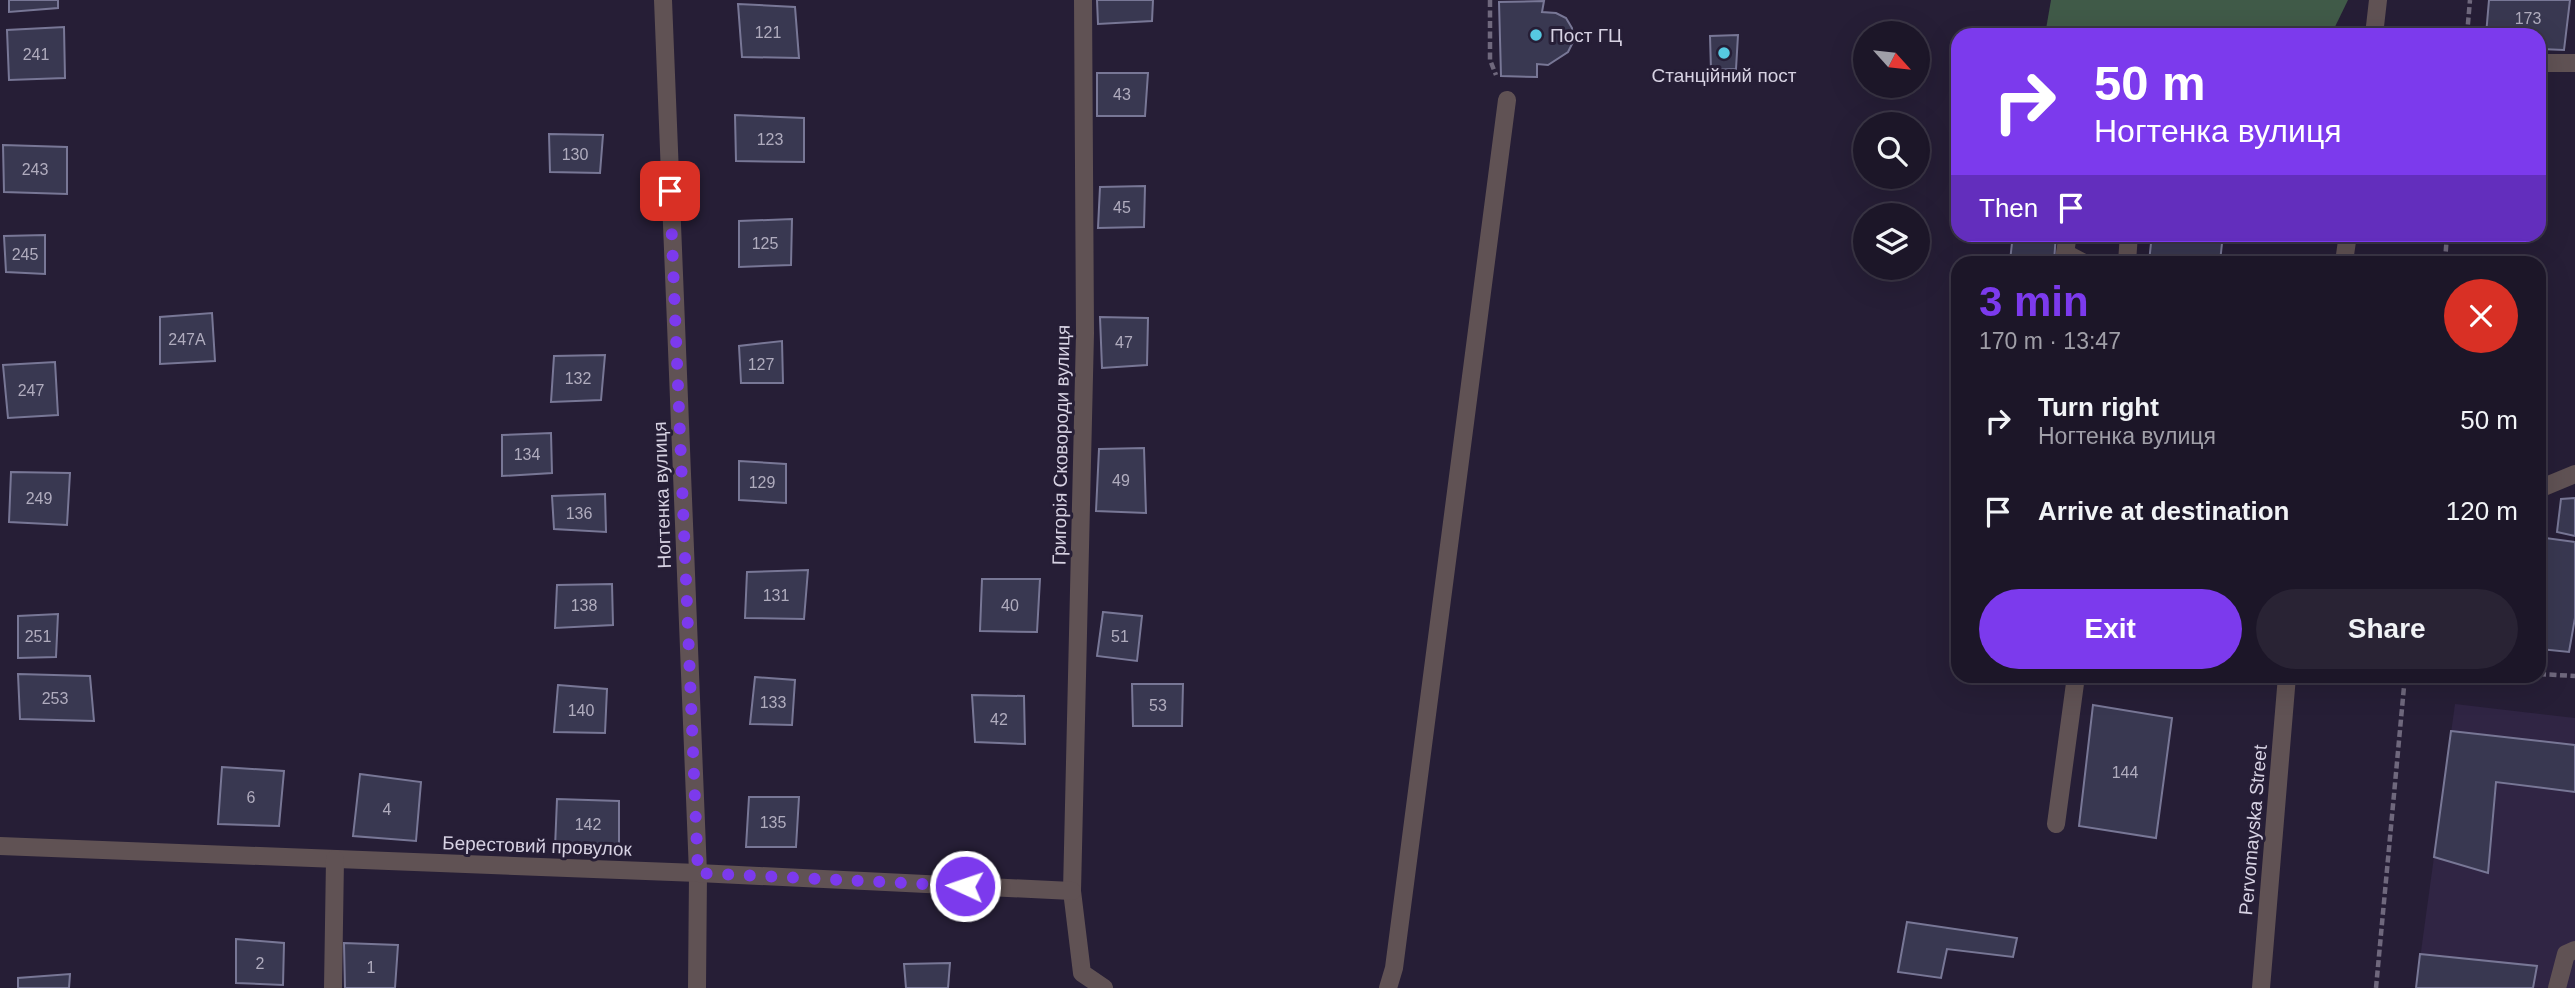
<!DOCTYPE html>
<html lang="en">
<head>
<meta charset="utf-8">
<style>
  body { margin:0; font-family:Helvetica,sans-serif; background:#292334; color:#f1f3f6; height:100vh; display:flex; flex-direction:column; font-size:26px; white-space:nowrap }
  * { box-sizing:border-box; margin:0 }
  p { font-size:23px; color:#a09fa8 }
  .icon { flex:none; width:38px; height:38px; fill:none; stroke:currentColor; stroke-width:2; stroke-linecap:round; stroke-linejoin:round }
  .map { position:relative; flex:1; overflow:hidden }
  .details { position:absolute; left:1951px; top:256px; width:595px; height:427px; display:flex; flex-direction:column; background:#1c1628; border-radius:21px; box-shadow:0 7px 28px #0002,0 0 0 2px #3a3545 }
  .details>* { flex:none }
  .banner { position:absolute; left:1951px; top:28px; width:595px; height:214px; border-radius:21px; box-shadow:0 7px 28px #0002,0 0 0 2px #3a3545; background:#7c3aed; color:#fff; overflow:hidden }
  .needle { width:46px; rotate:117deg }
  .fabs { position:absolute; left:1853px; top:21px; display:grid; gap:14px }
  .fabs a { display:grid; place-items:center; width:77px; height:77px; border-radius:50%; background:#1c1628; box-shadow:0 7px 28px #0002,0 0 0 2px #3a3545; font-size:35px }
  .pin { position:absolute; display:grid; place-items:center; width:60px; height:60px; color:#fff; margin:-30px; border-radius:14px; box-shadow:0 4px 10px #0006 }
  .me { position:absolute; width:77px; margin:-38px; rotate:273deg; stroke-linejoin:round; filter:drop-shadow(0 0 5px #0008) }
  .turn { display:flex; align-items:center; gap:24px; height:147px; padding:0 28px; font-size:32px }
  .turn .icon { width:91px; height:91px; stroke-width:2.5 }
  .turn b { display:block; font-size:49px; line-height:60px }
  .then { display:flex; align-items:center; height:66px; padding:0 28px; background:#0003; gap:14px; font-size:26px }
  .round { display:grid; place-items:center; flex:none; width:74px; height:74px; border-radius:37px; background:#292334 }
  .headline { display:flex; align-items:center; justify-content:space-between; height:119px; padding:0 28px }
  h1 { font-size:42px; font-weight:700; line-height:52px; color:#7c3aed }
  .button { display:flex; gap:14px; margin-top:auto; padding:14px 28px }
  .button a { flex:1; height:80px; border-radius:42px; background:#7c3aed; color:#fff; font-size:28px; font-weight:700; line-height:80px; text-align:center }
  .button a+a { background:#292334; color:#f1f3f6 }
  ul { padding:0; list-style:none }
  li { display:flex; align-items:center; gap:21px; height:91px; padding:0 28px }
  li div { flex:1 }
  li b { display:block; font-size:26px }
  li em { font-style:normal }
  .map>svg:first-child { display:block }
</style>
</head>
<body>
<div class="map">
<svg width="2575" height="988" viewBox="0 0 2575 988">
  <rect width="100%" height="100%" fill="#261e36"/>
  <polygon fill="#302544" points="2455,704 2575,718 2575,988 2416,988"/>
  <polygon fill="#405a48" points="2051,0 2348,0 2331,35 2045,35"/>
  <g fill="#393851" stroke="#787796" stroke-width="2">
    <polygon points="9,0 58,0 58,8 9,12"/>
    <polygon points="1097,0 1153,0 1152,21 1098,24"/>
    <polygon points="2489,0 2570,0 2564,50 2539,49 2539,35 2486,35"/>
    <polygon points="1544,1 1542,12 1556,13 1566,18 1572,28 1573,42 1568,52 1548,65 1537,64 1537,77 1501,76 1499,2"/>
    <polygon points="738,4 795,7 799,58 742,57"/>
    <polygon points="64,27 65,78 9,80 7,30"/>
    <polygon points="1738,35 1736,69 1711,70 1710,36"/>
    <polygon points="1097,73 1148,73 1145,116 1097,116"/>
    <polygon points="735,115 804,118 804,162 736,161"/>
    <polygon points="549,134 603,135 600,173 550,172"/>
    <polygon points="3,145 67,147 67,194 4,192"/>
    <polygon points="1145,186 1144,227 1098,228 1100,187"/>
    <polygon points="792,219 791,265 739,267 739,221"/>
    <polygon points="2013,234 2056,234 2054,262 2010,261"/>
    <polygon points="2152,234 2223,234 2220,262 2149,262"/>
    <polygon points="45,235 45,274 6,272 4,236"/>
    <polygon points="2539,279 2546,280 2539,335"/>
    <polygon points="212,313 215,361 160,364 160,317"/>
    <polygon points="1100,317 1148,318 1147,365 1102,368"/>
    <polygon points="782,341 783,383 741,383 739,346"/>
    <polygon points="605,355 601,400 551,402 554,356"/>
    <polygon points="55,362 58,415 8,418 3,365"/>
    <polygon points="551,433 552,473 502,476 502,435"/>
    <polygon points="1144,448 1146,513 1096,511 1099,449"/>
    <polygon points="739,461 786,464 786,503 739,500"/>
    <polygon points="11,472 70,473 67,525 9,522"/>
    <polygon points="605,494 606,532 554,529 552,496"/>
    <polygon points="2575,498 2575,536 2557,532 2561,499"/>
    <polygon points="2539,537 2575,542 2575,618 2569,652 2539,649"/>
    <polygon points="808,570 804,619 745,618 747,572"/>
    <polygon points="982,579 1040,579 1037,632 980,631"/>
    <polygon points="612,584 613,625 555,628 557,585"/>
    <polygon points="1103,612 1142,616 1137,661 1097,656"/>
    <polygon points="58,614 56,657 18,658 18,616"/>
    <polygon points="18,674 90,676 94,721 20,719"/>
    <polygon points="755,677 795,680 792,725 750,724"/>
    <polygon points="1132,684 1183,684 1182,726 1133,726"/>
    <polygon points="558,685 607,689 605,733 554,732"/>
    <polygon points="972,695 1024,696 1025,744 975,742"/>
    <polygon points="2093,705 2172,718 2156,838 2079,826"/>
    <polygon points="2451,731 2575,745 2575,792 2496,782 2488,873 2434,857"/>
    <polygon points="222,767 284,771 279,826 218,824"/>
    <polygon points="360,774 421,782 416,841 353,836"/>
    <polygon points="749,797 799,797 796,847 746,847"/>
    <polygon points="557,799 619,801 619,850 555,848"/>
    <polygon points="1907,922 2017,938 2013,957 1947,949 1941,978 1898,972"/>
    <polygon points="236,939 284,943 283,985 236,983"/>
    <polygon points="344,943 398,945 395,988 345,988"/>
    <polygon points="2420,954 2537,966 2533,988 2416,988"/>
    <polygon points="950,963 948,988 906,988 904,964"/>
    <polygon points="70,974 69,988 18,988 18,978"/>
  </g>
  <g fill="none" stroke-linecap="round" stroke-linejoin="round">
    <g stroke="#6f687d" stroke-width="4.5" stroke-dasharray="7 3.5" stroke-linecap="butt">
      <polyline points="1490,0 1490,60 1496,75"/>
      <polyline points="2467,35 2470,0"/>
      <polyline points="2445,262 2447,234"/>
      <polyline points="2539,674 2575,676"/>
      <polyline points="2376,988 2405,676"/>
    </g>
    <g stroke="#605254" stroke-width="18">
      <polyline points="663,0 698,873 697,988"/>
      <polyline points="1083,0 1085,333 1072,891 1082,973 1104,988"/>
      <polyline points="2374,35 2378,0"/>
      <polyline points="2539,63 2575,63"/>
      <polyline points="2068,234 2065,253 2082,262"/>
      <polyline points="2127,262 2129,234"/>
      <polyline points="2344,262 2348,234"/>
      <polyline points="2539,489 2575,474"/>
      <polyline points="2056,824 2076,676"/>
      <polyline points="0,846 698,873 1072,891"/>
      <polyline points="333,988 335,859"/>
      <polyline points="1388,988 1394,968 1507,100"/>
      <polyline points="2261,988 2287,676"/>
      <polyline points="2557,988 2566,954 2575,950"/>
    </g>
  </g>
  <g fill="none" stroke-linecap="round" stroke-linejoin="round">
    <polyline stroke="#7c3aed" stroke-width="12" stroke-dasharray="0 21.6" points="670,191 698,873 965,886"/>
  </g>
  <g fill="#56c9e1" stroke="#261e36" stroke-width="2.5">
    <circle cx="1536" cy="35" r="7"/>
    <circle cx="1724" cy="53" r="7"/>
  </g>
  <g text-anchor="middle" dominant-baseline="central" stroke-width="6" stroke-linejoin="round" paint-order="stroke">
    <g font-size="16" fill="#b0acbe">
      <text x="2528" y="18">173</text>
      <text x="768" y="32">121</text>
      <text x="36" y="54">241</text>
      <text x="1122" y="94">43</text>
      <text x="770" y="139">123</text>
      <text x="575" y="154">130</text>
      <text x="35" y="169">243</text>
      <text x="1122" y="207">45</text>
      <text x="765" y="243">125</text>
      <text x="25" y="254">245</text>
      <text x="187" y="339">247А</text>
      <text x="1124" y="342">47</text>
      <text x="761" y="364">127</text>
      <text x="578" y="378">132</text>
      <text x="31" y="390">247</text>
      <text x="527" y="454">134</text>
      <text x="1121" y="480">49</text>
      <text x="762" y="482">129</text>
      <text x="39" y="498">249</text>
      <text x="579" y="513">136</text>
      <text x="776" y="595">131</text>
      <text x="584" y="605">138</text>
      <text x="1010" y="605">40</text>
      <text x="38" y="636">251</text>
      <text x="1120" y="636">51</text>
      <text x="55" y="698">253</text>
      <text x="773" y="702">133</text>
      <text x="1158" y="705">53</text>
      <text x="581" y="710">140</text>
      <text x="999" y="719">42</text>
      <text x="2125" y="772">144</text>
      <text x="251" y="797">6</text>
      <text x="387" y="809">4</text>
      <text x="773" y="822">135</text>
      <text x="588" y="824">142</text>
      <text x="260" y="963">2</text>
      <text x="371" y="967">1</text>
    </g>
    <g font-size="19" fill="#d7d2e3" stroke="#261e36" text-anchor="start">
      <text x="1550" y="35">Пост ГЦ</text>
      <text x="1724" y="75" text-anchor="middle">Станційний пост</text>
    </g>
    <g font-size="19" fill="#d7d2e3" stroke="#261e36">
      <text transform="translate(1061 445) rotate(-89)">Григорія Сковороди вулиця</text>
      <text transform="translate(662 495) rotate(-92)">Ногтенка вулиця</text>
      <text transform="translate(2253 830) rotate(-85)">Pervomayska Street</text>
      <text transform="translate(537 846) rotate(2)">Берестовий провулок</text>
    </g>
  </g>
</svg>
<div class="fabs">
<a><svg class="needle" viewBox="-14 -14 28 28"><path d="M0-13l5 13h-10z" fill="#e53935"/><path d="M0 13l5-13h-10z" fill="#a09fa8"/></svg></a>
<a><svg class="icon" aria-label="search" viewBox="0 0 24 24"><circle cx="10" cy="10" r="6"/><path d="M15 15l6 6"/></svg></a>
<a><svg class="icon" aria-label="layers" viewBox="0 0 24 24"><path d="M12 4l9 5-9 5-9-5zM3 14l9 5 9-5"/></svg></a>
</div>
<div class="pin" style="left:670px;top:191px;background:#d93025"><svg class="icon" aria-label="arrive" viewBox="0 0 24 24"><path d="M6 21V4h12l-3 4 3 4H6"/></svg></div>
<svg class="me" style="left:965px;top:886px" viewBox="-20 -20 40 40"><circle r="17" fill="#7c3aed" stroke="#fff" stroke-width="3"/><path d="M0-11L8 9 0 5-8 9z" fill="#fff"/></svg>
<div class="banner">
<div class="turn"><svg class="icon" aria-label="right" viewBox="0 0 24 24"><path d="M7 20v-9h11M14 6l5 5-5 5"/></svg><div><b>50 m</b>Ногтенка вулиця</div></div>
<div class="then">Then<svg class="icon" aria-label="arrive" viewBox="0 0 24 24"><path d="M6 21V4h12l-3 4 3 4H6"/></svg></div>
</div>
<section class="details">
<div class="headline"><div><h1>3 min</h1><p>170 m · 13:47</p></div><a class="round" style="background:#d93025;color:#fff"><svg class="icon" aria-label="close" viewBox="0 0 24 24"><path d="M6 6l12 12M18 6L6 18"/></svg></a></div>
<ul>
<li><svg class="icon" aria-label="right" viewBox="0 0 24 24"><path d="M7 20v-9h11M14 6l5 5-5 5"/></svg><div><b>Turn right</b><p>Ногтенка вулиця</p></div><em>50 m</em></li>
<li><svg class="icon" aria-label="arrive" viewBox="0 0 24 24"><path d="M6 21V4h12l-3 4 3 4H6"/></svg><div><b>Arrive at destination</b></div><em>120 m</em></li>
</ul>
<div class="button"><a>Exit</a><a>Share</a></div>
</section>
</div>
</body>
</html>
